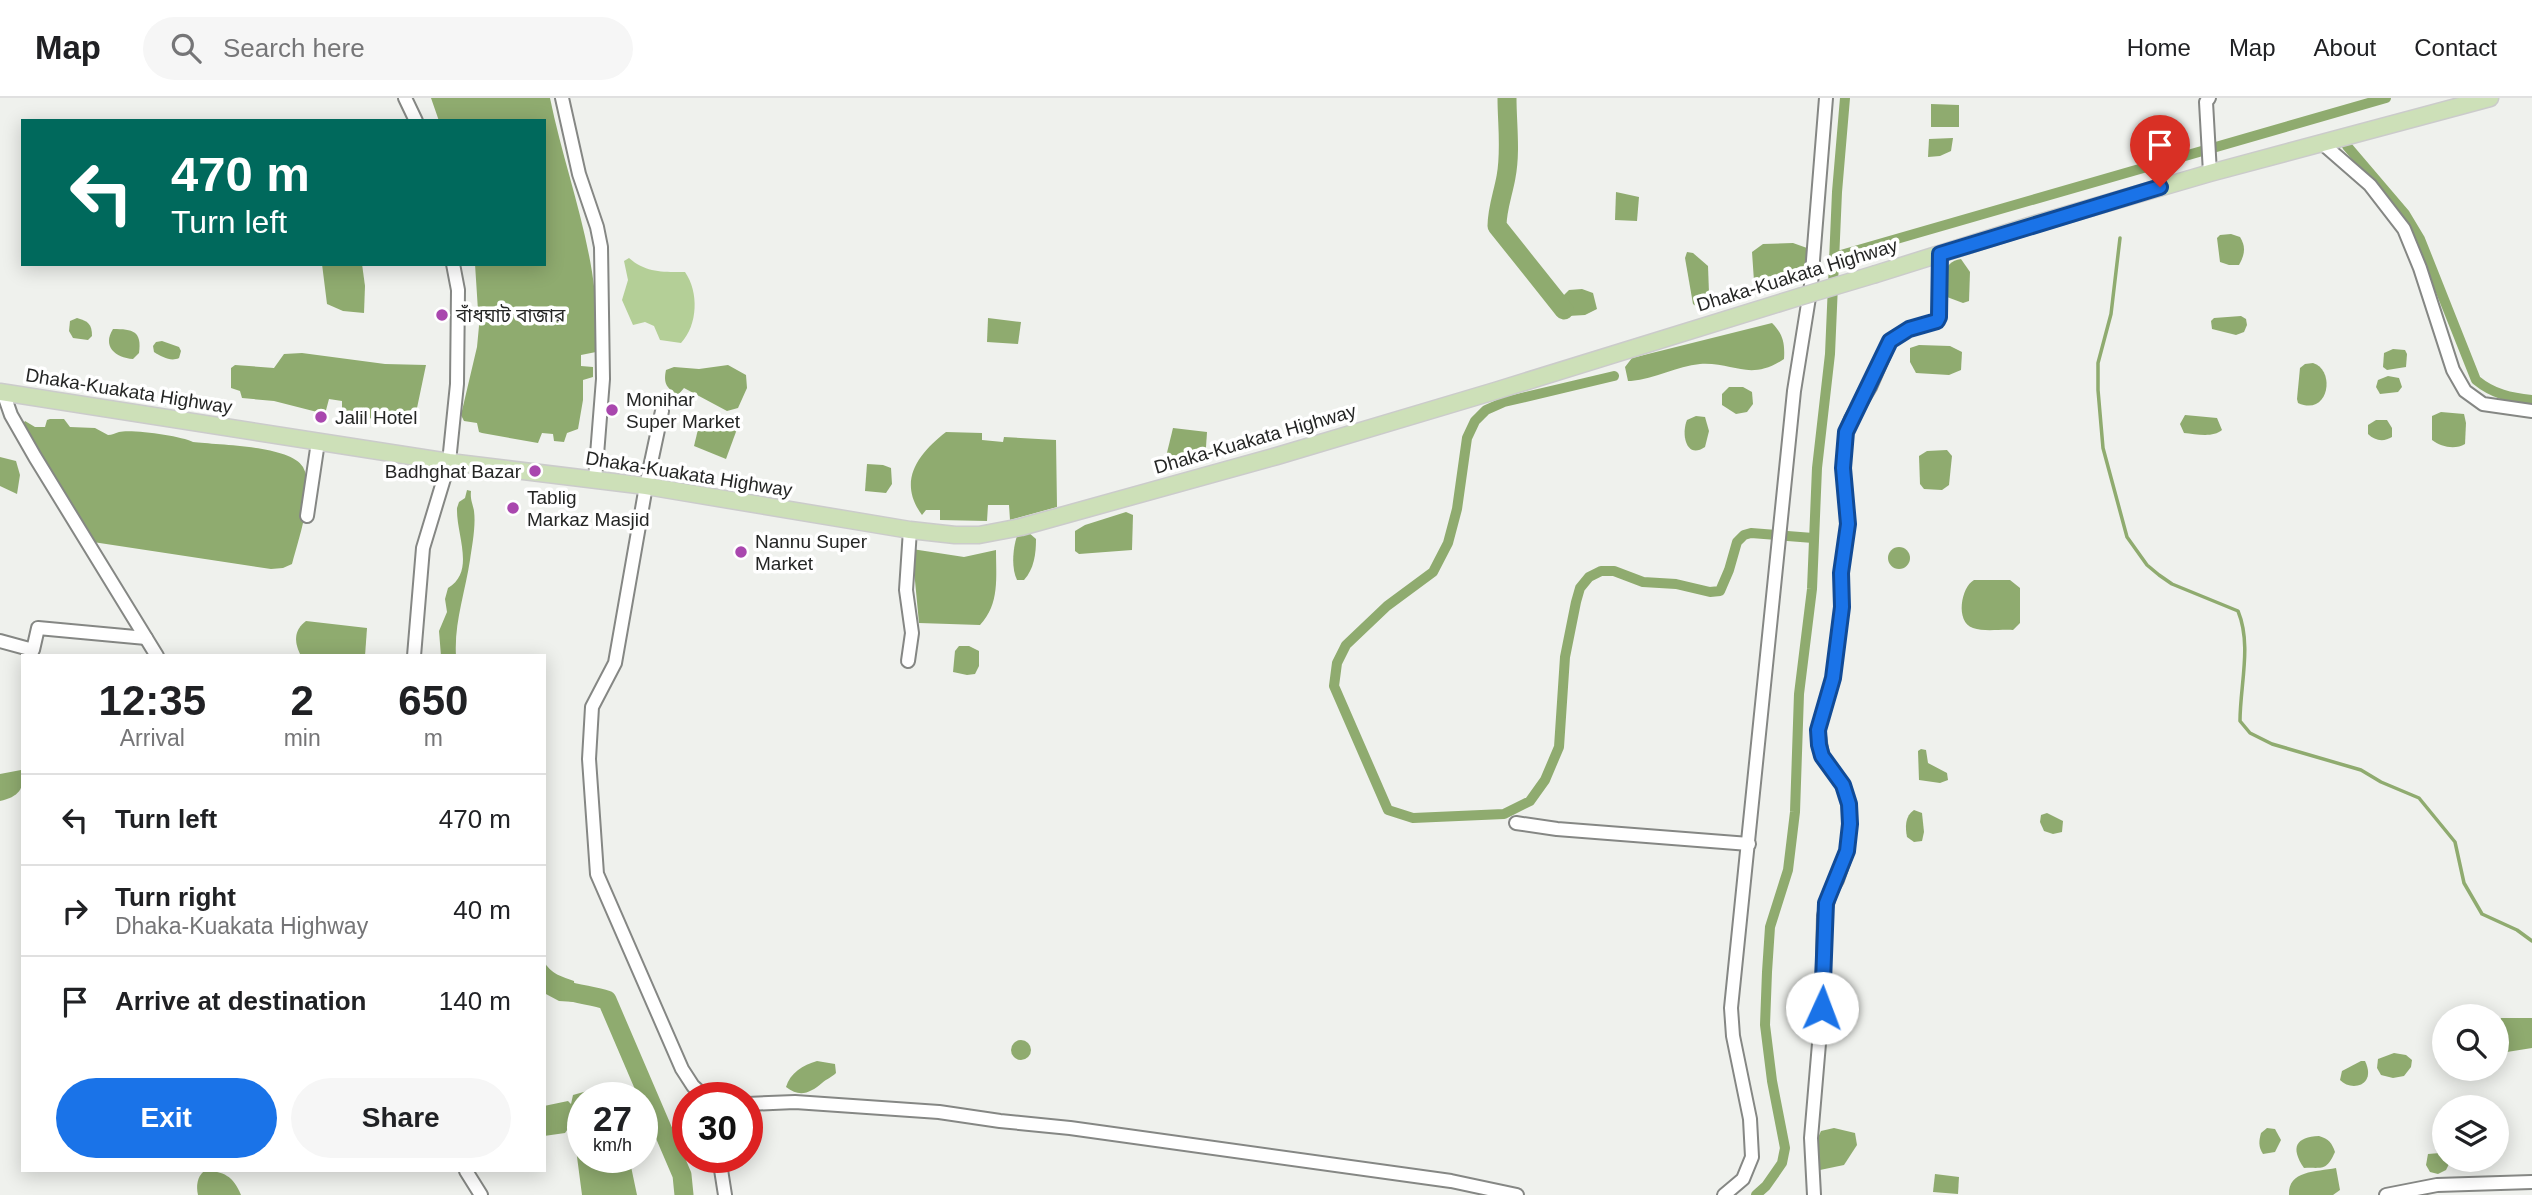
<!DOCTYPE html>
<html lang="en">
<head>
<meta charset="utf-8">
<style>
  body { margin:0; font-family:Arial,"Noto Sans Bengali",sans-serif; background:#f6f6f6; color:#202124; height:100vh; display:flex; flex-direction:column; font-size:26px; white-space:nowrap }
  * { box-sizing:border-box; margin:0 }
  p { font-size:23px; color:#757577 }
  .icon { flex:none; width:38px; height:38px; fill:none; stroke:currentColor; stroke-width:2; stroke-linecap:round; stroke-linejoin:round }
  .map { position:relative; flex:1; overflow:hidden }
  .details { position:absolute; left:21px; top:556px; width:525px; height:518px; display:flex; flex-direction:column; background:#fff; border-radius:0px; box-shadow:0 4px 18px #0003 }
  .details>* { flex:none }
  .top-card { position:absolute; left:21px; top:21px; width:525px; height:147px; border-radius:0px; box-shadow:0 4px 18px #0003; background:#00695c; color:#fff; overflow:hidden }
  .buttons { position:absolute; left:2432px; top:906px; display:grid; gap:14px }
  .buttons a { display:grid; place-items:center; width:77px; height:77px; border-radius:50%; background:#fff; box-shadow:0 4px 18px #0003; font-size:35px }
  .speed { position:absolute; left:567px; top:984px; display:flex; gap:14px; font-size:35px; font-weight:700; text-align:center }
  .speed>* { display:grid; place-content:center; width:91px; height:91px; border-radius:50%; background:#fff; box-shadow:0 4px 18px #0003; line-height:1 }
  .speed small { font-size:18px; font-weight:400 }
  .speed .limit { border:10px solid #d22; background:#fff; color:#111 }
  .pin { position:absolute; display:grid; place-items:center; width:60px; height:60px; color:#fff; margin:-72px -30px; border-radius:50% 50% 50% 0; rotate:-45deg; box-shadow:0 0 7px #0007 }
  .pin .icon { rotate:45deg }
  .me { position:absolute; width:77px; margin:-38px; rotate:2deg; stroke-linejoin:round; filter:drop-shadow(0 0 5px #0008) }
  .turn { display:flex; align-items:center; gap:24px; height:147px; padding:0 35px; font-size:32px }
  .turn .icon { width:91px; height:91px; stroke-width:2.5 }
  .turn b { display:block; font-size:49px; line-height:60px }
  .eta { display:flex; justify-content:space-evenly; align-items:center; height:119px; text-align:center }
  .eta b { font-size:42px; font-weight:700; line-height:49px }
  .cta { display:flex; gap:14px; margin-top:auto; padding:14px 35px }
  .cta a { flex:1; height:80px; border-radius:42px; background:#1a73e8; color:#fff; font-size:28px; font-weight:700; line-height:80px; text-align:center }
  .cta a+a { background:#f6f6f6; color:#202124 }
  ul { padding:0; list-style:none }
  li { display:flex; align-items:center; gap:21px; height:91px; padding:0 35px; border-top:2px solid #e0e0e0 }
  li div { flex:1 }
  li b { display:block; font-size:26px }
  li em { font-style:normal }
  header { display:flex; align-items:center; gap:42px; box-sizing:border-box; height:98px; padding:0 35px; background:#fff; border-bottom:2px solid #e0e0e0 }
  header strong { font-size:33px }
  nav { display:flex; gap:38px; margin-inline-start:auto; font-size:24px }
  .search { width:490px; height:63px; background:#f6f6f6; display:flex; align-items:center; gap:18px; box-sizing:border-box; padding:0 24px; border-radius:38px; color:#757577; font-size:26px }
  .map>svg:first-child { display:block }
</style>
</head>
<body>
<header>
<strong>Map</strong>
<div class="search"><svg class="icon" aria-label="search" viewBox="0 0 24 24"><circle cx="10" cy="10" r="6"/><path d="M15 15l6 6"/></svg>Search here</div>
<nav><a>Home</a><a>Map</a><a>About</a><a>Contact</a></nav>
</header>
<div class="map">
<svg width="2532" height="1097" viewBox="0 0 2532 1097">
  <rect width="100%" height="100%" fill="#eff1ed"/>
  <path fill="#b4cf97" d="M629,160C646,175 663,174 685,174C699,194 698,227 681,245L660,242L654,228L645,224L633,227L622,202L628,182L624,163Z"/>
  <g fill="#8fab6f">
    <path d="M431,0H550C567,84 603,166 596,254L581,257V268L593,269V279L583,282V302L578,331L567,335L564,344L554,343L553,336L542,335L538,345L482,335L479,334L477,325L464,323L461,317L477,249L479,228L475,166H544V23H439Z"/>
    <polygon points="1931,6 1959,7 1959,29 1931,29"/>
    <polygon points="1953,40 1951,53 1940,58 1928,59 1929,41"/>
    <polygon points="1616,94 1639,99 1637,123 1615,122"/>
    <path d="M2231,136L2240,139C2246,149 2245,156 2239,167H2229L2220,164L2217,140L2220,137Z"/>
    <path d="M1793,145L1807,150C1806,158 1808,170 1804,178C1799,192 1764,192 1754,183L1752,154L1763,146Z"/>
    <polygon points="1687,154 1693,155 1708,168 1709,195 1700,211 1693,206 1685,160"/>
    <path d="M1961,161L1970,174L1969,203L1963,205L1947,199C1943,183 1941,164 1961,161Z"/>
    <polygon points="322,166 362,166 365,188 364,215 343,213 327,206"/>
    <polygon points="1582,191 1593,195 1597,211 1585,217 1568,218 1563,209 1563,198 1569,192"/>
    <polygon points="2241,218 2246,221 2247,227 2244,234 2236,237 2212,231 2211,223 2214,220"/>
    <path d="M77,220C88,223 92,226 92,238L88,242L73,240L69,233L70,223Z"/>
    <polygon points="988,220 1021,224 1018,246 987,244"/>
    <path d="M1772,225C1783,236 1785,245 1784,261C1749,284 1735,264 1700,266C1677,268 1655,281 1631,283H1628L1625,269L1632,260Z"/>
    <path d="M113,231C133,231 142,233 139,255L133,261C115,260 102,248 113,231Z"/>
    <path d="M162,243L179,249L181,253L179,260C171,264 162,259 154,254L153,248L156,244Z"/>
    <polygon points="1919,247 1950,248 1962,254 1961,272 1949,277 1916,275 1910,264 1910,250"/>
    <polygon points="2393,251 2405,252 2407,256 2406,269 2387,272 2383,269 2384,255"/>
    <polygon points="302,255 385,266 426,267 417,310 384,321 342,319 342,303 329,301 325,316 274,303 242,300 240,293 231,290 231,270 235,267 274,270 284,256"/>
    <path d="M2313,265C2336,272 2329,319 2298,305L2297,301L2300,270L2305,266Z"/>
    <path d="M728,267L746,277L747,290L738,310L727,313L684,290L678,297C667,290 663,286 666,272L674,269L699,271Z"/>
    <polygon points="2388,278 2399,280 2402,289 2398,294 2380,296 2376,289 2378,282"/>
    <polygon points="1729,289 1743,289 1752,294 1753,306 1747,314 1736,316 1722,307 1722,296"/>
    <path d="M2441,314L2464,316L2466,325L2465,346C2455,352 2441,349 2432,342V318Z"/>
    <path d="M2185,317L2217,320L2222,332C2213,340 2196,336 2184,335L2180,326Z"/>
    <path d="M1696,318L1705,319L1709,333L1705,349C1686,362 1681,336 1687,322Z"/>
    <polygon points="701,319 737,331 726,361 694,348"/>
    <path d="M50,321H64L70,329L95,330L108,337C112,337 115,335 119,334C132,331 181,338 193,344C216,347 290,347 303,369C316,393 298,442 292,466L283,470L271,471L93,444L22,327L25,323L35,329H45L47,322Z"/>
    <path d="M2376,322H2387L2392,330V339C2384,344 2375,343 2368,336V327Z"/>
    <polygon points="1173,330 1207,334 1205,364 1164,367"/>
    <path d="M946,334L982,335V342L1003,344L1004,339L1056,342L1057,409L1010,422L1009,407H988L987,423L940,422V412H926L922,417C897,383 918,356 946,334Z"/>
    <polygon points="1947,352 1952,358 1949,387 1942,392 1924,391 1920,386 1919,358 1927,353"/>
    <polygon points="0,359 16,363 20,377 17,396 0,388"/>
    <polygon points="867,366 883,367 891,370 892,386 886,395 865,393"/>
    <path d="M467,392L471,393C470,402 473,406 474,413C476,428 472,448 470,462C465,495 454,525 456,558H441L439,533L447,514L445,501L448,490C476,473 456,437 457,410L459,404L465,400Z"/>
    <polygon points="1126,414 1133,417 1132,452 1079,456 1075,453 1075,433 1085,427"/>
    <path d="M1028,434L1036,441C1036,456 1034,471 1024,482H1017C1011,470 1013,450 1017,438Z"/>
    <circle cx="1899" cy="460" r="11"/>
    <path d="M912,451L964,459L996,452C996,479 1000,506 980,527L919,525Z"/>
    <path d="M1974,482H2010L2020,490V525L2013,532C2001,531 1984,534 1973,530C1955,524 1961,489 1974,482Z"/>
    <path d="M306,523L367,530L365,558H312L300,556C294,543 294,532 306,523Z"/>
    <polygon points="959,548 969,548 979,553 979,568 975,576 967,577 953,574 955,553"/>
    <polygon points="1921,651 1926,652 1928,665 1947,675 1948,682 1940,685 1919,682 1918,653"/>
    <path d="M21,672C26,691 18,699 0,703V676Z"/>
    <path d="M1914,712L1922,715L1924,734L1922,743L1914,744L1907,739C1905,729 1905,718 1914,712Z"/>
    <polygon points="2047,715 2063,723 2062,734 2053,736 2044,733 2040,724 2041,717"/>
    <path d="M544,863C550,876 563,879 574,883L575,904L559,903L544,895Z"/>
    <path d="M2501,920H2532V950L2507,954C2498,947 2495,930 2501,920Z"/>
    <circle cx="1021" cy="952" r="10"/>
    <polygon points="2394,955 2406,957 2412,962 2411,969 2404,978 2393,980 2381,977 2377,970 2378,961"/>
    <path d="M817,963L835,966L836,975C831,980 826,981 822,985C810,995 800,1000 786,989C790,975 803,967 817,963Z"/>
    <path d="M2361,963H2365C2377,988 2351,994 2340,982L2342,973Z"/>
    <polygon points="605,988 612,991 615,999 583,999 583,1059 629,1059 637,1097 582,1097 571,1013 570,1028 565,1035 544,1038 544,1008 568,1003 571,1006 573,997"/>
    <polygon points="1834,1030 1855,1035 1857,1047 1844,1067 1820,1072 1816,1044 1821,1033"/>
    <path d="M2267,1030L2275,1031L2281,1042L2275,1054L2263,1056C2258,1048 2259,1043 2261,1035Z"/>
    <path d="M2319,1038C2329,1041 2332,1045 2335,1054C2326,1074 2322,1069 2304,1070C2290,1049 2296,1039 2319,1038Z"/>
    <polygon points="2440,1055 2449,1066 2446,1072 2438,1076 2430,1074 2426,1067 2428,1056"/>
    <path d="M2336,1070L2340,1092L2333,1097H2289C2288,1072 2316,1074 2336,1070Z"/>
    <path d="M204,1073C224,1073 233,1078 241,1097H198C196,1088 197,1079 204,1073Z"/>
    <polygon points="1935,1076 1959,1079 1958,1096 1933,1094"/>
  </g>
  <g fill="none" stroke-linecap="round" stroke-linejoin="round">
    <path stroke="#8fab6f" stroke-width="3.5" d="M2120,140L2111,216L2098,265V292L2103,350L2127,439L2147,467L2159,477L2172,486L2238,513C2252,547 2240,587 2240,623L2250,635L2272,646L2361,672L2381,684L2419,700L2455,744L2464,785L2482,816L2517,832L2532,843"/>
    <g stroke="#8fab6f" stroke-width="10">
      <path d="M2347,48L2405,116L2420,141L2476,282C2493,296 2511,300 2532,302"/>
      <polyline points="1834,159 2386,0"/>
      <polyline points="1614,278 1504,304 1486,312 1475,323 1467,340 1457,411 1448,445 1433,474 1387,508 1346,547 1337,565 1334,588 1388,712 1413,720 1504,716 1530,703 1545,682 1559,649 1565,559 1576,504 1580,490 1589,479 1601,473 1614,473 1643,484 1676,486 1710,494 1720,493 1729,472 1737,444 1744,437 1751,435 1813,440"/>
      <polyline points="1756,1097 1766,1088 1782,1065 1785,1050 1772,983 1765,927 1767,874 1770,829 1788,772 1795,714 1799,596 1812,491 1817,370 1830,256 1837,94 1845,0"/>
    </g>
    <g stroke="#8fab6f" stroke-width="19">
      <path d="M1507,0C1507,26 1511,53 1506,79C1503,96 1497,111 1497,128L1564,212"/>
      <path d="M544,883C562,895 587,896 607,902L682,1077L684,1097"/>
    </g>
    <defs>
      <g id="minor">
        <polyline points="405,0 416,23"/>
        <polyline points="562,0 579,76 597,129 601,149 603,281 595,382"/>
        <polyline points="2209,0 2206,4 2210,75"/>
        <polyline points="2323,46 2370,87 2404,131 2420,170 2453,272 2465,293 2483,306 2532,313"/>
        <polyline points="3,294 11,317 35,359 157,558"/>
        <polyline points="662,313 646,388 615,565 592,609 589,661 597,776 682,971 693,988 705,999"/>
        <polyline points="307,418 318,344"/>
        <polyline points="0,543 33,552 38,530 146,540"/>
        <polyline points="414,558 423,450 449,364 457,286 458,192 453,166"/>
        <polyline points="908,563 912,535 906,492 910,432"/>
        <polyline points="1516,725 1557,731 1749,746"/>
        <polyline points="747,1006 795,1004 939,1014 1000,1023 1070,1030 1451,1083 1517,1097"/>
        <polyline points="719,1059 725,1097"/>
        <polyline points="466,1073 481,1097"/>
        <polyline points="1724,1097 1743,1081 1752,1059 1750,1021 1733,938 1731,910 1794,293 1811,187 1826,0"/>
        <polyline points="1814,1097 1811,1040 1822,910 1824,818 1830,794 1837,782 1847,753 1850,726 1849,706 1843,687 1822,658 1818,631 1833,581 1842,508 1841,475 1848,426 1843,370 1846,334 1851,321 1870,289 1890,243 1909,231 1937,223 1939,219 1939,156"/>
        <polyline points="2386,1097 2437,1087 2532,1084"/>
      </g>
      <g id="major">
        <polyline points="1876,176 2035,126 2210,75 2490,0"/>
        <polyline points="0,294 449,364 646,388 910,432 955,437 979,437 1021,429 1277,358 1495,293 1799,199"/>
      </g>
    </defs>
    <use href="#minor" stroke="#858784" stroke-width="16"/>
    <use href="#major" stroke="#cbcbcb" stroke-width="19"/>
    <use href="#minor" stroke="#fff" stroke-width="12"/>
    <use href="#major" stroke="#cde0b8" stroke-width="16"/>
    <defs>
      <polyline id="major-bridge" points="1799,199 1876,176"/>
    </defs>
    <use href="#major-bridge" stroke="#cbcbcb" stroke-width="19" stroke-linecap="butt"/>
    <use href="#major-bridge" stroke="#cde0b8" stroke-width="16"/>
  </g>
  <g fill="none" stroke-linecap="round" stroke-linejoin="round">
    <defs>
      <polyline id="route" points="1822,910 1826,805 1847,753 1850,726 1849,706 1843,687 1822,658 1819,647 1818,632 1833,580 1842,509 1841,475 1848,426 1843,370 1846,334 1890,243 1909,231 1937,223 1939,219 1940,156 2160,89"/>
    </defs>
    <use href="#route" stroke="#114b97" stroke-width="18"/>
    <use href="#route" stroke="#1a73e8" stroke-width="12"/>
  </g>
  <g fill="#a947ae" stroke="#fff" stroke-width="2.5">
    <circle cx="442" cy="217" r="7"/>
    <circle cx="612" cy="312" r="7"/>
    <circle cx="321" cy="319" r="7"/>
    <circle cx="535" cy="373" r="7"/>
    <circle cx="513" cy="410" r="7"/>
    <circle cx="741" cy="454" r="7"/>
  </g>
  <g text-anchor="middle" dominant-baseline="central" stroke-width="7" stroke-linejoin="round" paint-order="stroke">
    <g font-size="19" fill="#252625" stroke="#fff">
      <text transform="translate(1797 177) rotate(-17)">Dhaka-Kuakata Highway</text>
      <text transform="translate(129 293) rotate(9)">Dhaka-Kuakata Highway</text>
      <text transform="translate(1255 341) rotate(-16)">Dhaka-Kuakata Highway</text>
      <text transform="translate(689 376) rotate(9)">Dhaka-Kuakata Highway</text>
    </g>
    <g font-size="19" fill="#252625" stroke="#fff" text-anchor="start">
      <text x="456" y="217">বাঁধঘাট বাজার</text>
      <text x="626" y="301">Monihar<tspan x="626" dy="22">Super Market</tspan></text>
      <text x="335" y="319">Jalil Hotel</text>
      <text x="521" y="373" text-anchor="end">Badhghat Bazar</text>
      <text x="527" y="399">Tablig<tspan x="527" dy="22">Markaz Masjid</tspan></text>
      <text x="755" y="443">Nannu Super<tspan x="755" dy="22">Market</tspan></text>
    </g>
  </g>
</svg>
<div class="buttons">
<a><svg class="icon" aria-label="search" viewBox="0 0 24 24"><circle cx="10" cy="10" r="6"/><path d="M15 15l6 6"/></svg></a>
<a><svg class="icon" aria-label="layers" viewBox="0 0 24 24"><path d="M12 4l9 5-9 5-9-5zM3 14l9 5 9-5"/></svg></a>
</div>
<div class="speed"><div>27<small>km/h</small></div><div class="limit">30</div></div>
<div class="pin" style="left:2160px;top:89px;background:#d93025"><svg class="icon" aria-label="arrive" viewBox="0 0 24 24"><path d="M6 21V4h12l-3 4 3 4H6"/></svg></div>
<svg class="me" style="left:1822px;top:910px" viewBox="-20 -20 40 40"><circle r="19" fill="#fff"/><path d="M0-13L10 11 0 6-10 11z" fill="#1a73e8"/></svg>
<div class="top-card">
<div class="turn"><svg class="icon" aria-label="left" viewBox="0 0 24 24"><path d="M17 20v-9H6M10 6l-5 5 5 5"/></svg><div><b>470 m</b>Turn left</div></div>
</div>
<section class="details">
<div class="eta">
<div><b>12:35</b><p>Arrival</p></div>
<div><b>2</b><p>min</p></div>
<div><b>650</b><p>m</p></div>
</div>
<ul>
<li><svg class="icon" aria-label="left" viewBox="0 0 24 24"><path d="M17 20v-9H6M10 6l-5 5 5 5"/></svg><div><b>Turn left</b></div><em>470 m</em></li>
<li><svg class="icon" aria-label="right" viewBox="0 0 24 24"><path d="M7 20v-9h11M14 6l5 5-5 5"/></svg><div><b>Turn right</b><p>Dhaka-Kuakata Highway</p></div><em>40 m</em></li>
<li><svg class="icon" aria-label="arrive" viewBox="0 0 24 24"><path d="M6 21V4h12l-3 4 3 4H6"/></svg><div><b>Arrive at destination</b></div><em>140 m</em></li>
</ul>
<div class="cta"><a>Exit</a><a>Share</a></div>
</section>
</div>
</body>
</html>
